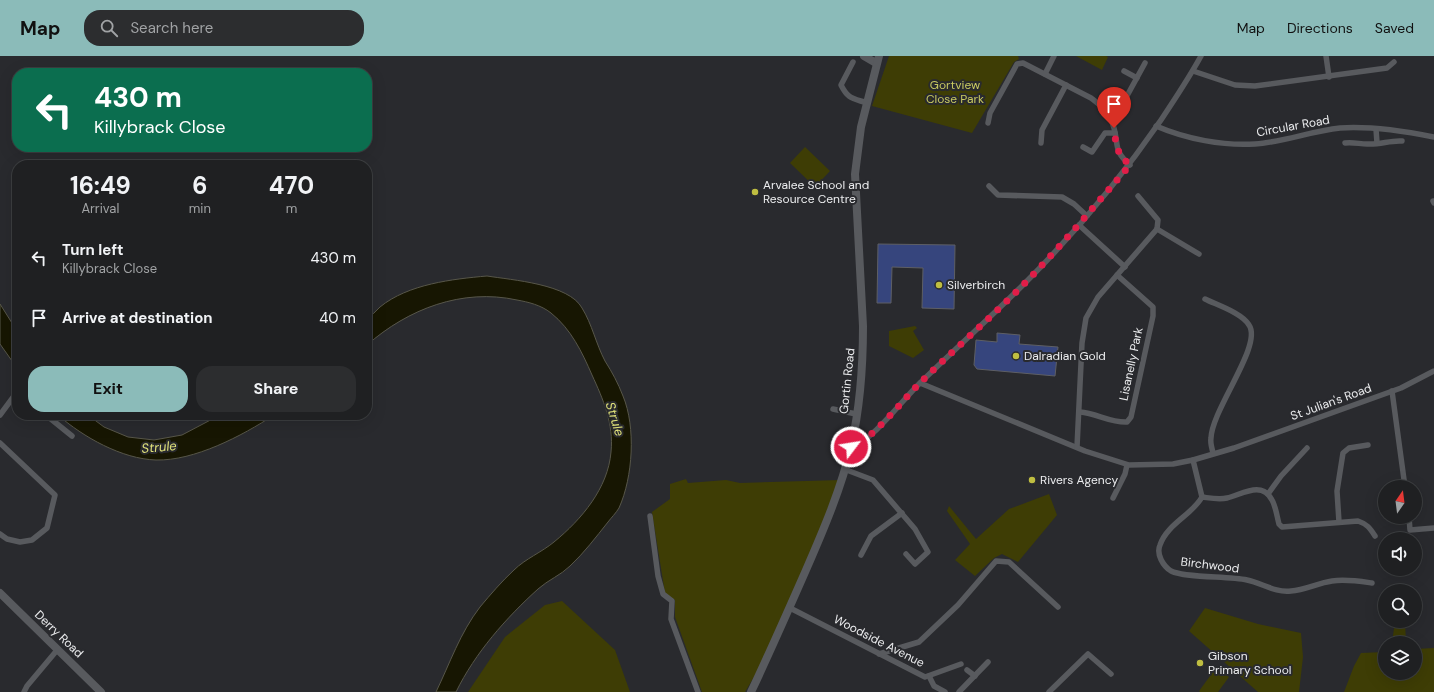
<!DOCTYPE html>
<html lang="en">
<head>
<meta charset="utf-8">
<style>
  body { margin:0; font-family:"DM Sans",sans-serif; background:#2c2d2f; color:#f1f3f6; height:100vh; display:flex; flex-direction:column; font-size:15px; white-space:nowrap }
  * { box-sizing:border-box; margin:0 }
  p { font-size:13px; color:#a1a3a5 }
  .icon { flex:none; width:22px; height:22px; fill:none; stroke:currentColor; stroke-width:2; stroke-linecap:round; stroke-linejoin:round }
  .map { position:relative; flex:1; overflow:hidden }
  .details { position:absolute; left:12px; top:104px; width:360px; height:260px; display:flex; flex-direction:column; background:#1f2022; border-radius:16px; box-shadow:0 4px 16px #0002,0 0 0 1px #3c3e40 }
  .details>* { flex:none }
  .top-card { position:absolute; left:12px; top:12px; width:360px; height:84px; border-radius:16px; box-shadow:0 4px 16px #0002,0 0 0 1px #3c3e40; background:#0b6e4f; color:#fff; overflow:hidden }
  .needle { width:26px; rotate:14deg }
  .tools { position:absolute; left:1378px; top:424px; display:grid; gap:8px }
  .tools a { display:grid; place-items:center; width:44px; height:44px; border-radius:50%; background:#1f2022; box-shadow:0 4px 16px #0002,0 0 0 1px #3c3e40; font-size:20px }
  .pin { position:absolute; display:grid; place-items:center; width:34px; height:34px; color:#fff; margin:-41px -17px; border-radius:50% 50% 50% 0; rotate:-45deg; box-shadow:0 0 4px #0007 }
  .pin .icon { rotate:45deg }
  .me { position:absolute; width:44px; margin:-22px; rotate:59deg; stroke-linejoin:round; filter:drop-shadow(0 0 3px #0008) }
  .turn { display:flex; align-items:center; gap:14px; height:84px; padding:0 16px; font-size:18px }
  .turn .icon { width:52px; height:52px; stroke-width:2.5 }
  .turn b { display:block; font-size:28px; line-height:34px }
  .eta { display:flex; justify-content:space-evenly; align-items:center; height:68px; text-align:center }
  .eta b { font-size:24px; font-weight:700; line-height:28px }
  .primary-button { display:flex; gap:8px; margin-top:auto; padding:8px 16px }
  .primary-button a { flex:1; height:46px; border-radius:16px; background:#8bbbb9; color:#111; font-size:16px; font-weight:700; line-height:46px; text-align:center }
  .primary-button a+a { background:#2c2d2f; color:#f1f3f6 }
  ul { padding:0; list-style:none }
  li { display:flex; align-items:center; gap:12px; height:60px; padding:0 16px }
  li div { flex:1 }
  li b { display:block; font-size:15px }
  li em { font-style:normal }
  header { display:flex; align-items:center; gap:24px; box-sizing:border-box; height:56px; padding:0 20px; background:#8bbbb9; color:#111 }
  header strong { font-size:19px }
  nav { display:flex; gap:22px; margin-inline-start:auto; font-size:14px }
  .search { width:280px; height:36px; background:#2c2d2f; display:flex; align-items:center; gap:10px; box-sizing:border-box; padding:0 14px; border-radius:16px; color:#a1a3a5; font-size:15px }
  .map>svg:first-child { display:block }
</style>
</head>
<body>
<header>
<strong>Map</strong>
<div class="search"><svg class="icon" aria-label="search" viewBox="0 0 24 24"><circle cx="10" cy="10" r="6"/><path d="M15 15l6 6"/></svg>Search here</div>
<nav><a>Map</a><a>Directions</a><a>Saved</a></nav>
</header>
<div class="map">
<svg width="1434" height="636" viewBox="0 0 1434 636">
  <rect width="100%" height="100%" fill="#292a2e"/>
  <g fill="#3e3d05">
    <polygon points="889,0 1018,0 1019,3 1014,6 972,77 872,50"/>
    <polygon points="1076,0 1106,0 1108,1 1102,14"/>
    <polygon points="805,91 830,115 815,131 790,107"/>
    <polygon points="915,270 917,272 913,275 924,294 913,302 889,290 889,275"/>
    <polygon points="686,423 688,427 726,424 740,427 841,424 776,584 745,636 702,636 675,561 675,544 665,537 652,456 670,443 670,428"/>
    <polygon points="1049,438 1057,459 1018,506 1002,498 994,502 975,520 955,504 970,488 947,455 949,450 976,483 1009,453"/>
    <polygon points="562,545 615,594 630,636 468,636 505,581 545,549"/>
    <polygon points="1205,552 1258,568 1301,577 1303,601 1299,636 1258,636 1189,575"/>
    <polygon points="1395,565 1405,565 1406,587 1392,587"/>
    <polygon points="1434,592 1434,636 1344,636 1354,610 1361,597 1385,596 1385,617 1415,617 1415,593"/>
    <polygon points="1216,612 1229,621 1218,636 1200,636 1199,635"/>
  </g>
  <g fill="#171602" stroke="#575649">
    <path d="M487,220C512,224 569,228 582,252C592,268 596,288 605,305C612,316 618,327 623,340C636,371 633,421 619,452C616,457 611,462 608,466C596,481 584,497 570,510C561,519 548,524 538,533C506,562 475,597 456,636H436C450,607 460,577 480,551C490,539 502,525 514,514C525,503 542,496 554,486C582,463 608,432 611,396C614,368 603,343 592,319C582,296 571,273 551,257C541,249 528,246 517,244C462,232 408,253 367,289V264C371,260 376,255 380,251C408,228 453,223 487,220Z"/>
    <polygon points="0,248 17,275 17,312 0,288"/>
    <path d="M58,359H88L104,371L128,381L154,384L182,379L220,359H274C242,380 194,405 156,404C122,403 83,381 58,359Z"/>
  </g>
  <g fill="#36457d" stroke="#5e5f64">
    <polygon points="878,188 955,189 954,253 922,252 923,212 892,211 891,247 877,247"/>
    <polygon points="997,277 1020,279 1019,288 1058,291 1055,320 977,313 974,309 976,284 997,286"/>
  </g>
  <g fill="none" stroke-linecap="round" stroke-linejoin="round">
    <g stroke="#585a5e" stroke-width="5.5">
      <polyline points="1326,0 1329,21"/>
      <path d="M853,6L841,29C848,43 852,42 867,47"/>
      <polyline points="1124,15 1137,22"/>
      <polyline points="1193,15 1235,29 1255,30 1387,12 1394,6"/>
      <polyline points="1045,18 1054,0"/>
      <polyline points="1108,57 1121,49 1128,38 1145,7"/>
      <path d="M988,67L990,57L1017,8L1023,7L1091,42C1102,50 1110,58 1114,72C1119,90 1113,94 1130,109"/>
      <path d="M1156,70C1186,83 1223,90 1255,88C1284,86 1311,75 1340,72C1370,70 1404,75 1434,81"/>
      <polyline points="1376,73 1377,87"/>
      <polyline points="1041,87 1042,74 1066,29"/>
      <path d="M1345,87C1353,86 1360,88 1367,88C1380,89 1390,84 1402,85"/>
      <polyline points="1083,91 1092,96 1105,77 1115,77"/>
      <polyline points="989,130 998,139 1062,141 1074,148 1087,160"/>
      <polyline points="1138,140 1158,164 1157,173"/>
      <polyline points="1433,145 1434,147"/>
      <polyline points="1079,169 1125,211"/>
      <polyline points="1157,173 1199,198"/>
      <path d="M1205,243C1217,249 1242,257 1249,269C1263,289 1212,353 1211,382C1210,387 1212,392 1213,397"/>
      <polyline points="920,327 1085,395 1129,409 1173,408 1193,404 1234,392 1401,332 1434,315"/>
      <polyline points="1392,335 1405,431"/>
      <polyline points="833,353 856,358"/>
      <path d="M1080,356C1096,357 1111,367 1127,366L1131,361L1153,260V251L1117,219"/>
      <polyline points="0,359 17,336"/>
      <polyline points="46,359 72,380"/>
      <polyline points="0,387 55,439 47,472 32,484 20,486 7,483 0,478"/>
      <path d="M851,391C871,386 901,346 917,330C953,295 990,262 1026,226C1076,176 1121,122 1161,64C1175,43 1189,22 1201,0"/>
      <polyline points="1077,391 1082,287 1086,262 1098,241 1157,173"/>
      <path d="M1193,404L1202,441C1192,459 1167,468 1160,489C1156,498 1163,510 1171,515C1185,522 1228,520 1247,524C1262,527 1275,537 1291,535C1305,534 1318,527 1332,525C1346,523 1358,525 1372,527"/>
      <polyline points="844,413 873,424 915,473 928,496 915,508 906,498"/>
      <polyline points="1268,438 1281,420 1307,392"/>
      <path d="M1202,441C1210,442 1219,444 1227,442C1241,439 1262,424 1272,444C1276,451 1277,461 1279,468L1282,471L1358,465C1367,468 1370,472 1375,480"/>
      <polyline points="1113,442 1125,418 1127,409"/>
      <polyline points="650,460 658,520 663,538 672,545 671,563 698,636"/>
      <polyline points="1409,461 1410,474 1434,472"/>
      <polyline points="1339,466 1337,435 1343,397 1349,392 1368,389"/>
      <polyline points="861,499 871,480 902,457"/>
      <polyline points="790,552 925,621 961,608"/>
      <polyline points="879,598 919,586 958,549 996,505 1009,506 1058,551"/>
      <polyline points="967,614 975,620"/>
      <polyline points="929,620 934,630 945,636"/>
      <polyline points="24,636 27,630 58,593"/>
      <polyline points="959,636 988,606"/>
      <polyline points="1049,636 1088,598 1111,618"/>
    </g>
    <g stroke="#585a5e" stroke-width="8">
      <polyline points="864,0 876,7"/>
      <polyline points="0,537 101,636"/>
      <path d="M751,636C770,596 788,555 806,514C823,475 841,433 851,391C860,352 863,310 863,270L855,118L861,71L879,0"/>
    </g>
  </g>
  <g fill="none" stroke-linecap="round" stroke-linejoin="round">
    <path stroke="#e11d48" stroke-width="7" stroke-dasharray="0 12.6" d="M851,391C870,386 902,345 917,330C953,294 992,261 1027,225C1063,188 1096,148 1130,109C1116,97 1116,89 1114,72"/>
  </g>
  <g fill="#bfbe41" stroke="#292a2e" stroke-width="1.5">
    <circle cx="755" cy="136" r="4"/>
    <circle cx="939" cy="229" r="4"/>
    <circle cx="1016" cy="300" r="4"/>
    <circle cx="1032" cy="424" r="4"/>
    <circle cx="1200" cy="607" r="4"/>
  </g>
  <g text-anchor="middle" dominant-baseline="central" stroke-width="4" stroke-linejoin="round" paint-order="stroke">
    <g font-size="12" fill="#c8c961" stroke="#292a2e">
      <text x="955" y="29">Gortview<tspan x="955" dy="14">Close Park</tspan></text>
    </g>
    <g font-size="12" fill="#ebecee" stroke="#292a2e">
      <text transform="translate(1293 70) rotate(-10)">Circular Road</text>
      <text transform="translate(1131 308) rotate(-78)">Lisanelly Park</text>
      <text transform="translate(847 325) rotate(-84)">Gortin Road</text>
      <text transform="translate(1331 346) rotate(-20)">St Julian's Road</text>
      <text transform="translate(1210 509) rotate(7)">Birchwood</text>
      <text transform="translate(59 578) rotate(44)">Derry Road</text>
      <text transform="translate(879 585) rotate(27)">Woodside Avenue</text>
    </g>
    <g font-size="12" fill="#ebecee" stroke="#292a2e" text-anchor="start">
      <text x="763" y="129">Arvalee School and<tspan x="763" dy="14">Resource Centre</tspan></text>
      <text x="947" y="229">Silverbirch</text>
      <text x="1024" y="300">Dalradian Gold</text>
      <text x="1040" y="424">Rivers Agency</text>
      <text x="1208" y="600">Gibson<tspan x="1208" dy="14">Primary School</tspan></text>
    </g>
    <g font-size="13" font-style="italic" fill="#dfe079" stroke="#292a2e">
      <text transform="translate(615 363) rotate(73)">Strule</text>
      <text transform="translate(159 391) rotate(-5)">Strule</text>
    </g>
  </g>
</svg>
<div class="tools">
<a><svg class="needle" viewBox="-14 -14 28 28"><path d="M0-13l5 13h-10z" fill="#e53935"/><path d="M0 13l5-13h-10z" fill="#a1a3a5"/></svg></a>
<a><svg class="icon" aria-label="sound" viewBox="0 0 24 24"><path d="M4 9h4l5-4v14l-5-4H4zM17 9q2 3 0 6"/></svg></a>
<a><svg class="icon" aria-label="search" viewBox="0 0 24 24"><circle cx="10" cy="10" r="6"/><path d="M15 15l6 6"/></svg></a>
<a><svg class="icon" aria-label="layers" viewBox="0 0 24 24"><path d="M12 4l9 5-9 5-9-5zM3 14l9 5 9-5"/></svg></a>
</div>
<div class="pin" style="left:1114px;top:72px;background:#d93025"><svg class="icon" aria-label="arrive" viewBox="0 0 24 24"><path d="M6 21V4h12l-3 4 3 4H6"/></svg></div>
<svg class="me" style="left:851px;top:391px" viewBox="-20 -20 40 40"><circle r="17" fill="#e11d48" stroke="#fff" stroke-width="3"/><path d="M0-11L8 9 0 5-8 9z" fill="#fff"/></svg>
<div class="top-card">
<div class="turn"><svg class="icon" aria-label="left" viewBox="0 0 24 24"><path d="M17 20v-9H6M10 6l-5 5 5 5"/></svg><div><b>430 m</b>Killybrack Close</div></div>
</div>
<section class="details">
<div class="eta">
<div><b>16:49</b><p>Arrival</p></div>
<div><b>6</b><p>min</p></div>
<div><b>470</b><p>m</p></div>
</div>
<ul>
<li><svg class="icon" aria-label="left" viewBox="0 0 24 24"><path d="M17 20v-9H6M10 6l-5 5 5 5"/></svg><div><b>Turn left</b><p>Killybrack Close</p></div><em>430 m</em></li>
<li><svg class="icon" aria-label="arrive" viewBox="0 0 24 24"><path d="M6 21V4h12l-3 4 3 4H6"/></svg><div><b>Arrive at destination</b></div><em>40 m</em></li>
</ul>
<div class="primary-button"><a>Exit</a><a>Share</a></div>
</section>
</div>
</body>
</html>
